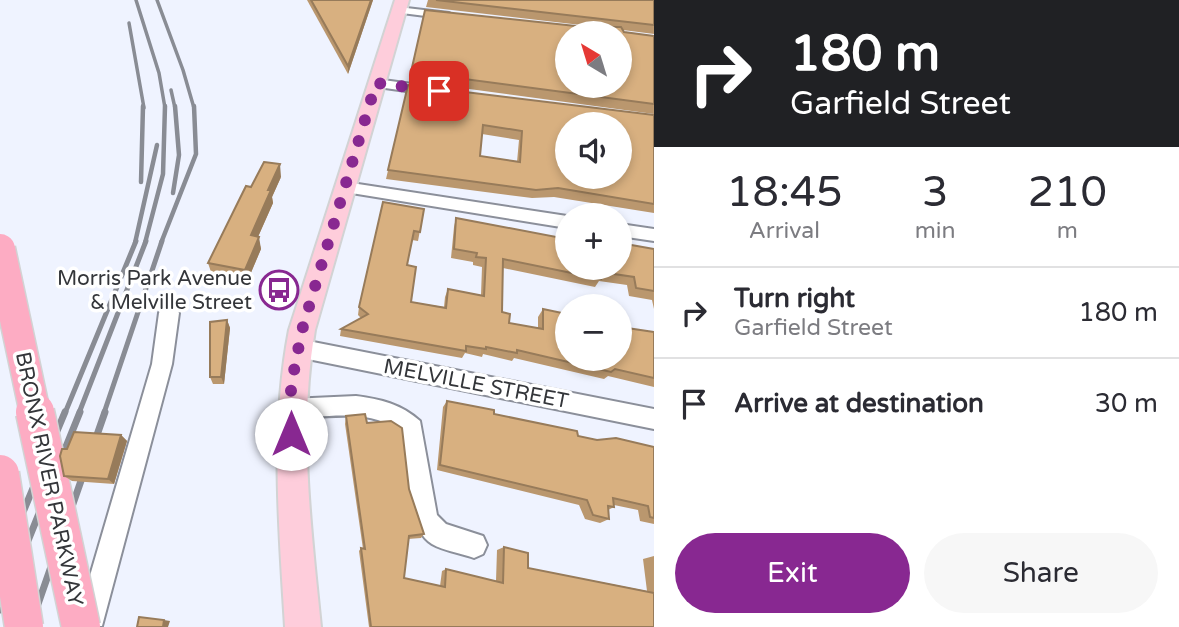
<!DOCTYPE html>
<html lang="en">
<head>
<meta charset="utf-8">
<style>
  body { margin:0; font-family:"Varela Round",sans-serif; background:#f7f7f7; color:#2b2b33; height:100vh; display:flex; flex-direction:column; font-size:26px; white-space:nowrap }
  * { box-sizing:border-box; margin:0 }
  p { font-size:23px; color:#7c7c81 }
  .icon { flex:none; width:38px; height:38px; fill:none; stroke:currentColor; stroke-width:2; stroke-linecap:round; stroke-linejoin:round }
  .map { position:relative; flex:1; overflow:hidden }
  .side { display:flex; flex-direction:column; background:#fff; width:525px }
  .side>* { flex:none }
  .banner { background:#202124; color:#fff; overflow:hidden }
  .needle { width:46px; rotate:322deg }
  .tools { position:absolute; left:555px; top:21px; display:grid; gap:14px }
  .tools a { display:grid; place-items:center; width:77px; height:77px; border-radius:50%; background:#fff; box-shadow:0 4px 10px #0003; font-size:35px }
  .pin { position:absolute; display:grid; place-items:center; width:60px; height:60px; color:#fff; margin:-30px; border-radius:14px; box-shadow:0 4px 10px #0006 }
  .me { position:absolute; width:77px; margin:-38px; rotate:0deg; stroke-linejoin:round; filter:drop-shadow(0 0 5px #0008) }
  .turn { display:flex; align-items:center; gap:24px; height:147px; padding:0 21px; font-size:32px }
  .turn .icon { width:91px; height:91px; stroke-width:2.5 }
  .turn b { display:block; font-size:49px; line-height:60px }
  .eta { display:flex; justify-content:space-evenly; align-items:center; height:119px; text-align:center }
  .eta b { font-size:42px; font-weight:600; line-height:49px }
  .action { display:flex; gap:14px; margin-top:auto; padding:14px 21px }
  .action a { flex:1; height:80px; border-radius:42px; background:#882891; color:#fff; font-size:28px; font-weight:600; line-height:80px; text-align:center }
  .action a+a { background:#f7f7f7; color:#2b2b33 }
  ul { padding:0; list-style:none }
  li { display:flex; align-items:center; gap:21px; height:91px; padding:0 21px; border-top:2px solid #e1e1e2 }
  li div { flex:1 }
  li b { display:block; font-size:26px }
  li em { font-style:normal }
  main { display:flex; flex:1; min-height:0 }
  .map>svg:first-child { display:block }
</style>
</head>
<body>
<main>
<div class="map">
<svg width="654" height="627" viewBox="0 0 654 627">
  <rect width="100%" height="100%" fill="#eff3ff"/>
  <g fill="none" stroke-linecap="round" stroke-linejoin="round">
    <defs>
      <g id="minor">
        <polygon points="398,7 449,13 455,16 449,19 394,12 394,8"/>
        <polygon points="376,79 434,87 441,91 434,95 371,86 369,83"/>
        <polygon points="345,182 567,216 567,228 339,191 337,187"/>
        <polygon points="620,224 654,229 654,241 620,236"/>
        <polygon points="169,305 176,307 179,313 172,364 102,626 75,627 152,364 159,313 162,307"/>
        <polygon points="298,339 654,409 654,429 298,357 291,354 288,348 291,342"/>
        <path d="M356,396C380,399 401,404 420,421L437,515L446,524L483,536L487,545L483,554L474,558C461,553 444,551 432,544C405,528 406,463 402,434C374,407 325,417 290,419L282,416L279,409L282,402L290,399Z"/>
      </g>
      <path id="major" d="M395,0H409L315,330C298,430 311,527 321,627H285C279,527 270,429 289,330Z"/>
    </defs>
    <use href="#minor" stroke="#8b8f9a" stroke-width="4"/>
    <use href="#major" stroke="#d2d3d4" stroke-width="4"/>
    <use href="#minor" fill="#fff" fill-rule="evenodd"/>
    <use href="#major" fill="#fecddb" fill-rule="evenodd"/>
    <g stroke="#898c94" stroke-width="3.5">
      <polyline points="136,0 159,73 165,108"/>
      <polyline points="157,0 183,70 194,108"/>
      <polyline points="129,23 144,108"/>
      <polyline points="171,90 175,108"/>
    </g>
    <g stroke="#898c94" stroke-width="4.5">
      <polyline points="141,182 143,106"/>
      <polyline points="173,193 179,155 175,106"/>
      <polyline points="135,243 157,145"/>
      <polyline points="145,243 163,174 165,106"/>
      <polyline points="161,243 196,154 194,106"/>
    </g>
    <g stroke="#898c94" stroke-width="5">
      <polyline points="65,413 136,241"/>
      <polyline points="79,413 146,241"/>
      <polyline points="104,413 162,241"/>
    </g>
    <g stroke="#898c94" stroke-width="7">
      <polyline points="0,567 65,412"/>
      <polyline points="0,610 80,412"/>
      <polyline points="30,627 105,412"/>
    </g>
    <defs>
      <polyline id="highway-bridge-far1" points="0,249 35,413"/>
      <g id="highway-bridge">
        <polyline points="35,412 81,627"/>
        <polyline points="0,474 24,627"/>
      </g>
    </defs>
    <use href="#highway-bridge-far1" stroke="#d2d3d4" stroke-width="33" stroke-linecap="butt"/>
    <use href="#highway-bridge" stroke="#d2d3d4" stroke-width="41" stroke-linecap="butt"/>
    <use href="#highway-bridge-far1" stroke="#fdacc3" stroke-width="30"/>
    <use href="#highway-bridge" stroke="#fdacc3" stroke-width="38"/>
  </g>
  <g fill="#ba976e" fill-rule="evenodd">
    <polygon points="307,0 373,0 348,74"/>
    <polygon points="428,0 654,0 654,34 623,30 624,32 654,36 654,114 410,81 411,72 585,27 598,27 426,7"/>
    <path d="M408,85L654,115V213L554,197L532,198L386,179ZM482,134L519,140L517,162L480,156Z"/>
    <polygon points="281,177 272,197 273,203 258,237 261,249 247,282 212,275 208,263"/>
    <polygon points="424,209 418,241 412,240 407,265 411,302 444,307 445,297 448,289 481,295 482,267 473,265 473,262 451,258 454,227 456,218 567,268 654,249 654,309 652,300 629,296 627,285 599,281 595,287 503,268 502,312 509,323 538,328 538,317 543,309 567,359 654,332 654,387 608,376 604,379 514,358 512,361 483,354 482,357 465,353 462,358 340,336 341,329 361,318 358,315 359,307"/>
    <polygon points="227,320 230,328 224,384 213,384 210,377"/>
    <polygon points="447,401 494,414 578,436 597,440 654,447 654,524 640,521 638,510 614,505 614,507 608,510 609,519 600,523 585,519 579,505 437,470 443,407"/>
    <polygon points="346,416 367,423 409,489 424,534 421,538 408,539 404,578 440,586 442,571 446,569 496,581 497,550 504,547 528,568 647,591 643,559 654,556 654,627 369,627 359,551 361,548 363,549 345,424"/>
    <polygon points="121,435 127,441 114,484 72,481 64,476 67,449"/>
  </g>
  <g fill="#977b5a">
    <polygon points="371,0 373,0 348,74 348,66"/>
    <polygon points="280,164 281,177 272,197 273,203 253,248 251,235 268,190"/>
    <polygon points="259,237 261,249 247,282 245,270"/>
    <polygon points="227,320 230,328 224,384 221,377"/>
    <polygon points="121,435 127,441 114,484 108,479"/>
    <polygon points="164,620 170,621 168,627 163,627"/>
  </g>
  <g fill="#d8b080" stroke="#977b5a" stroke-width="2" fill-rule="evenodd">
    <polygon points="311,0 371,0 348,66"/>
    <polygon points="436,0 654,0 654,25"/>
    <path d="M425,10L585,27H621L624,32L654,36V104L411,72ZM567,33H620V86H567Z"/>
    <path d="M408,85L654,115V204L558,188L536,190L388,170ZM567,124H620V177H567ZM483,125L522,131L520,162L480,156Z"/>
    <polygon points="264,162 280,164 268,190 271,190 251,235 259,237 245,270 208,263 246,186 251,187"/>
    <polygon points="383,202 424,209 420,232 414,231 407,265 416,267 411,302 446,308 448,289 484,296 486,258 476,257 477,253 454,249 456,218 567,239 567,268 620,268 620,243 654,249 654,291 636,288 634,277 600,272 601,279 503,259 502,312 510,314 509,323 543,329 543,309 567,314 567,359 620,359 620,327 654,332 654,378 615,369 611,372 517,350 517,353 486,347 486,349 466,346 466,351 341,329 368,314 359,307"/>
    <polygon points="227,320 221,377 210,377 210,322"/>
    <polygon points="447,401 494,410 494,414 577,431 578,436 597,440 616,438 654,447 654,518 650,517 648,506 613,498 614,507 608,506 609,519 593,515 587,500 440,465"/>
    <polygon points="365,414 367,423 391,421 402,428 409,489 424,534 409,536 404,578 445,587 446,569 503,583 504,547 528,553 528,568 654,593 654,627 371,627 361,548 365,549 346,416"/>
    <polygon points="74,432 121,435 108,479 64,476 60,456 62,449 67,449"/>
    <polygon points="139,617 164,620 163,627 137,627"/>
  </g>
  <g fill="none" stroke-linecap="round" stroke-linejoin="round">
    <polyline stroke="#882891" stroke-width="12" stroke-dasharray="0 21.6" points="291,434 291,386 302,330 376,83 439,91"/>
  </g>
  <defs>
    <symbol id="bus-ring" viewBox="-11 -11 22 22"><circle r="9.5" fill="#fff" stroke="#882891" stroke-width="1.5"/><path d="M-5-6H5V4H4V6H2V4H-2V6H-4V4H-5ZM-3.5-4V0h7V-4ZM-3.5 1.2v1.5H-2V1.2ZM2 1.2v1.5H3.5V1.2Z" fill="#882891"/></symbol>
  </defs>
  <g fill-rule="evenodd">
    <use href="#bus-ring" x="257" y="268" width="44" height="44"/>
  </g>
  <g text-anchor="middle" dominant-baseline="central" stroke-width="7" stroke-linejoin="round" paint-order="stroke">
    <g font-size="21" fill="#34363a" stroke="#fff" text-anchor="end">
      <text x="252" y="278">Morris Park Avenue<tspan x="252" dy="24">&amp; Melville Street</tspan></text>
    </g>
    <g font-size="21" fill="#34363a" stroke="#fff">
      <text transform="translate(476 384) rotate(11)">MELVILLE STREET</text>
      <text transform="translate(49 479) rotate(78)">BRONX RIVER PARKWAY</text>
    </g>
  </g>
</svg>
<div class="tools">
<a><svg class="needle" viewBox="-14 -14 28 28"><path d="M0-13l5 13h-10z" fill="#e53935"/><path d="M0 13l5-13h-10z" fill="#7c7c81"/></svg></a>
<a><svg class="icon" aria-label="sound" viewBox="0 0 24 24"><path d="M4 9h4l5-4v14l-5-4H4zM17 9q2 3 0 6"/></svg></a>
<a>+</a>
<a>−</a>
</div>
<div class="pin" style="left:439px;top:91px;background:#d93025"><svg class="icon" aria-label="arrive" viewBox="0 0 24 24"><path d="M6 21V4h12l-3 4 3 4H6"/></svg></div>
<svg class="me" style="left:291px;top:434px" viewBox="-20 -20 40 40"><circle r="19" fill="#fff"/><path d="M0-13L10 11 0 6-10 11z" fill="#882891"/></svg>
</div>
<section class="side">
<div class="banner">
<div class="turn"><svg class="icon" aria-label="right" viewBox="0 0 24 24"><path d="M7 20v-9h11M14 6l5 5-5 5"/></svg><div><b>180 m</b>Garfield Street</div></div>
</div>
<div class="eta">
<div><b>18:45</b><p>Arrival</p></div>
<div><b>3</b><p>min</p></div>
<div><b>210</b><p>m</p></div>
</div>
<ul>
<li><svg class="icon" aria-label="right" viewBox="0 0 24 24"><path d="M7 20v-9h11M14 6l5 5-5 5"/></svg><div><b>Turn right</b><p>Garfield Street</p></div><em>180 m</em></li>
<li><svg class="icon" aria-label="arrive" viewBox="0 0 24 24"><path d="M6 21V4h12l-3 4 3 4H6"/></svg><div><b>Arrive at destination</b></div><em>30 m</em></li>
</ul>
<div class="action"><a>Exit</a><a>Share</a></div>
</section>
</main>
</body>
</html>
